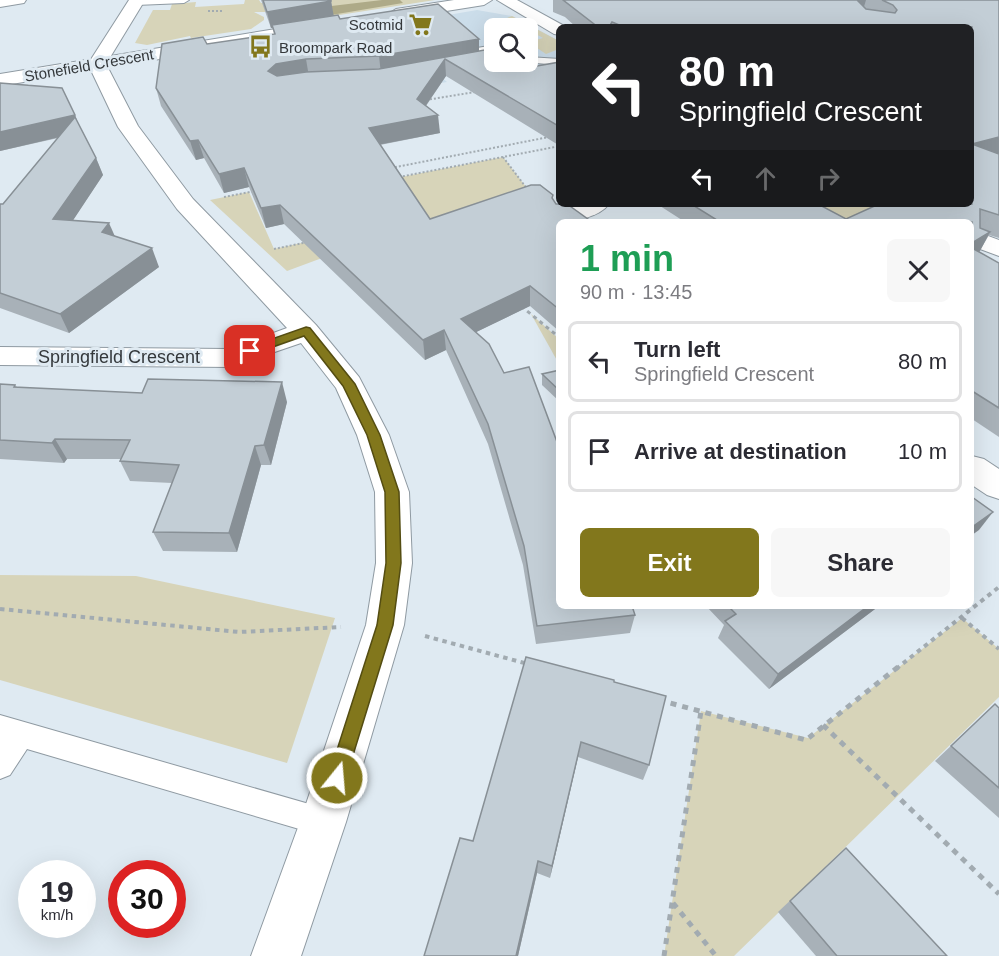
<!DOCTYPE html>
<html lang="en">
<head>
<meta charset="utf-8">
<style>
  body { margin:0; font-family:Helvetica,sans-serif; background:#f7f7f7; color:#2b2b33; height:100vh; display:flex; flex-direction:column; font-size:22px; white-space:nowrap }
  * { box-sizing:border-box; margin:0 }
  p { font-size:20px; color:#7c7c81 }
  .icon { flex:none; width:33px; height:33px; fill:none; stroke:currentColor; stroke-width:2; stroke-linecap:round; stroke-linejoin:round }
  .map { position:relative; flex:1; overflow:hidden }
  .drawer { position:absolute; left:556px; top:219px; width:418px; height:390px; display:flex; flex-direction:column; background:#fff; border-radius:9px; box-shadow:0 6px 24px #0002 }
  .drawer>* { flex:none }
  .hud { position:absolute; left:556px; top:24px; width:418px; height:183px; border-radius:9px; box-shadow:0 6px 24px #0002; background:#202124; color:#fff; overflow:hidden }
  .fabs { position:absolute; left:484px; top:18px; display:grid; gap:12px }
  .fabs a { display:grid; place-items:center; width:54px; height:54px; border-radius:9px; background:#fff; box-shadow:0 6px 24px #0002; font-size:30px }
  .speed { position:absolute; left:18px; top:860px; display:flex; gap:12px; font-size:30px; font-weight:700; text-align:center }
  .speed>* { display:grid; place-content:center; width:78px; height:78px; border-radius:50%; background:#fff; box-shadow:0 6px 24px #0002; line-height:1 }
  .speed small { font-size:15px; font-weight:400 }
  .speed .limit { border:9px solid #d22; background:#fff; color:#111 }
  .pin { position:absolute; display:grid; place-items:center; width:51px; height:51px; color:#fff; margin:-26px; border-radius:12px; box-shadow:0 3px 9px #0006 }
  .me { position:absolute; width:66px; margin:-33px; rotate:17deg; stroke-linejoin:round; filter:drop-shadow(0 0 4px #0008) }
  .turn { display:flex; align-items:center; gap:21px; height:126px; padding:0 24px; font-size:27px }
  .turn .icon { width:78px; height:78px; stroke-width:2.5 }
  .turn b { display:block; font-size:42px; line-height:51px }
  .lanes { display:flex; align-items:center; height:57px; padding:0 24px; background:#0003; justify-content:center; gap:30px; direction:ltr }
  .lanes .off { opacity:.35 }
  .round { display:grid; place-items:center; flex:none; width:63px; height:63px; border-radius:9px; background:#f7f7f7 }
  .headline { display:flex; align-items:center; justify-content:space-between; height:102px; padding:0 24px }
  h1 { font-size:36px; font-weight:700; line-height:45px; color:#1e9e55 }
  .action { display:flex; gap:12px; margin-top:auto; padding:12px 24px }
  .action a { flex:1; height:69px; border-radius:9px; background:#82771c; color:#fff; font-size:24px; font-weight:700; line-height:69px; text-align:center }
  .action a+a { background:#f7f7f7; color:#2b2b33 }
  ul { padding:0; list-style:none }
  li { display:flex; align-items:center; gap:18px; height:81px; margin:0 12px 9px; padding:0 12px; border:3px solid #e1e1e2; border-radius:9px }
  li div { flex:1 }
  li b { display:block; font-size:22px }
  li em { font-style:normal }
  .map>svg:first-child { display:block }
</style>
</head>
<body>
<div class="map">
<svg width="999" height="956" viewBox="0 0 999 956">
  <rect width="100%" height="100%" fill="#dfeaf2"/>
  <path fill="#cbddea" fill-rule="evenodd" d="M477,10L512,16L559,41V77L439,75L447,82L376,94L327,36ZM495,28H528V62H495Z"/>
  <g fill="#d7d4b9">
    <polygon points="245,0 259,0 261,3 294,0 435,0 314,19 274,12 254,12 264,17 264,20 251,29 191,38 190,36 147,45 135,43 153,10 170,10 172,4 196,2 195,7 244,4"/>
    <polygon points="512,16 559,41 559,49 546,54 528,42 543,38 507,18"/>
    <polygon points="503,157 536,200 433,237 396,178"/>
    <polygon points="249,192 274,249 406,220 411,225 287,271 210,200"/>
    <polygon points="780,204 867,204 905,222 812,222"/>
    <polygon points="531,314 559,339 559,364"/>
    <polygon points="0,575 136,576 335,618 287,763 0,680"/>
    <polygon points="962,618 999,649 999,697 734,956 664,956 701,711 808,738"/>
  </g>
  <polygon fill="#aeaa88" points="382,0 400,0 403,3 325,16 323,7"/>
  <g fill="none" stroke-linecap="round" stroke-linejoin="round">
    <defs>
      <g id="lane">
        <polygon points="132,0 189,0 184,3 136,5 132,4"/>
        <polygon points="495,45 495,51 453,58 447,55 453,52"/>
        <polygon points="528,57 560,59 560,65 524,62 528,62"/>
        <polygon points="0,715 323,808 333,812 337,822 333,832 323,836 27,749 10,775 0,779"/>
      </g>
      <g id="street">
        <polygon points="0,0 26,0 24,3 0,7"/>
        <polygon points="129,0 145,0 106,64 138,126 193,199 316,325 359,377 389,435 409,492 412,563 404,625 346,822 301,956 251,956 300,822 366,625 376,563 375,492 357,435 336,388 301,343 231,367 0,365 0,347 229,349 287,328 177,209 118,127 88,64"/>
        <polygon points="497,0 517,0 566,27 560,27 560,35 554,34"/>
        <path d="M577,204H609C599,218 571,222 557,222L553,217L557,212Z"/>
        <polygon points="972,230 999,240 999,256 972,246"/>
        <polygon points="972,456 984,459 999,469 999,499 987,495 972,485"/>
      </g>
      <g id="secondary">
        <polygon points="454,0 492,0 484,5 396,19 388,14 396,9"/>
        <polygon points="319,22 327,27 325,31 0,86 0,74"/>
      </g>
    </defs>
    <use href="#lane" stroke="#8f9aa2" stroke-width="2"/>
    <use href="#street" stroke="#8f9aa2" stroke-width="2"/>
    <use href="#secondary" stroke="#8f9aa2" stroke-width="2"/>
    <g stroke="#a2abb1" stroke-width="2" stroke-dasharray="2 2" stroke-linecap="butt">
      <polyline points="208,11 224,11"/>
      <polyline points="426,100 475,92"/>
      <polyline points="503,157 528,190"/>
      <polyline points="391,168 549,137"/>
      <polyline points="399,177 560,146"/>
      <polyline points="224,197 255,191"/>
      <polyline points="274,249 308,242"/>
    </g>
    <polyline stroke="#a2abb1" stroke-width="3" stroke-dasharray="4 4" stroke-linecap="butt" points="521,306 560,338"/>
    <g stroke="#a2abb1" stroke-width="4" stroke-dasharray="4.5 4.5" stroke-linecap="butt">
      <polyline points="0,609 239,632 341,627"/>
      <polyline points="962,618 999,649"/>
      <polyline points="425,636 528,664"/>
      <polyline points="896,669 999,587"/>
    </g>
    <g stroke="#a2abb1" stroke-width="5" stroke-dasharray="6 6" stroke-linecap="butt">
      <polyline points="659,700 806,740 898,667"/>
      <polyline points="823,725 999,894"/>
      <polyline points="673,903 716,956"/>
      <polyline points="664,956 701,711"/>
    </g>
    <use href="#lane" fill="#fff" fill-rule="evenodd"/>
    <use href="#street" fill="#fff" fill-rule="evenodd"/>
    <use href="#secondary" fill="#fff" fill-rule="evenodd"/>
  </g>
  <g fill="#a8b1b8">
    <polygon points="261,0 331,0 333,16 340,19 479,39 479,51 514,70 560,62 560,146 446,76 426,106 440,133 380,145 430,219 553,199 560,222 560,332 530,306 476,332 560,606 635,615 630,633 536,644 523,565 488,444 446,350 425,360 284,224 266,228 249,187 224,193 204,158 196,160 161,106 156,88 207,44 274,34 273,27 271,28"/>
    <polygon points="553,0 999,0 999,238 989,235 979,252 999,263 999,437 972,419 972,222 685,222 657,204 818,204 846,219 972,204 972,27 576,27 565,17 553,12"/>
    <polygon points="0,83 76,119 96,158 103,175 73,220 115,236 159,267 69,333 0,308 0,204 3,204 58,138 0,151"/>
    <polygon points="560,370 560,402 542,385 542,374"/>
    <polygon points="0,384 15,385 17,387 287,402 271,465 261,465 237,552 163,551 153,532 172,483 130,481 120,461 121,459 67,459 64,463 0,459"/>
    <polygon points="706,606 879,606 769,689 718,638 724,625"/>
    <polygon points="614,682 649,765 643,780 578,757 550,878 537,873 518,956 424,956 473,841"/>
    <polygon points="995,704 999,708 999,818 935,761"/>
    <polygon points="846,848 947,956 816,956 778,912"/>
  </g>
  <g fill="#889096">
    <polygon points="857,0 866,0 863,10"/>
    <polygon points="331,1 334,17 271,28 267,12"/>
    <polygon points="479,39 479,56 445,59 446,76 418,117 381,74 379,56"/>
    <polygon points="306,59 309,77 272,89 268,71 276,64"/>
    <polygon points="75,115 81,132 0,151 0,132"/>
    <polygon points="438,115 440,133 372,146 369,128"/>
    <polygon points="999,137 999,154 972,144"/>
    <polygon points="198,140 204,158 196,160 190,141"/>
    <polygon points="96,158 103,175 62,237 53,219"/>
    <polygon points="244,168 249,187 224,193 219,174"/>
    <polygon points="280,205 284,224 266,228 261,208"/>
    <polygon points="109,223 117,241 102,232"/>
    <polygon points="990,232 980,251 972,256 972,243"/>
    <polygon points="152,248 159,267 69,333 60,314"/>
    <polygon points="530,286 530,306 462,339 461,319"/>
    <polygon points="444,330 446,350 425,360 423,340"/>
    <polygon points="282,382 287,402 271,465 264,445"/>
    <polygon points="55,439 67,459 64,463 52,443"/>
    <polygon points="255,446 261,465 237,552 229,533"/>
    <polygon points="993,512 979,530 972,535 972,527"/>
    <polygon points="868,606 879,606 769,689 778,674"/>
    <polygon points="581,742 578,757 550,878 552,866"/>
    <polygon points="538,861 537,873 518,956 516,956"/>
  </g>
  <g fill="#c3ced6" stroke="#889096" stroke-width="1.5">
    <polygon points="263,0 331,0 331,1 267,12"/>
    <polygon points="563,0 857,0 866,9 895,13 897,10 893,5 882,0 999,0 999,137 972,144 972,27 624,27 612,22 609,27 598,27"/>
    <polygon points="438,4 479,39 379,56 306,59 276,64 268,71 277,76 306,72 379,69 490,49 495,54 495,62 504,62 514,70 560,62 560,127 445,59 417,99 438,115 369,128 430,219 531,185 540,185 553,195 552,198 556,204 567,204 592,222 560,222 560,310 530,286 461,319 489,344 504,373 529,367 560,450 560,606 632,606 635,615 537,626 524,546 488,424 444,330 423,340 280,205 261,208 244,168 219,174 198,140 190,141 156,88 162,44 203,37 207,44 275,34 272,25 338,15 340,19"/>
    <polygon points="0,83 62,88 75,115 0,132"/>
    <polygon points="75,117 96,158 53,219 109,223 102,232 152,248 60,314 0,293 0,204 3,204"/>
    <polygon points="972,144 999,154 999,215 980,209 980,228 990,232 972,243 972,222 720,222 691,204 818,204 846,219 879,204 972,204"/>
    <polygon points="972,248 999,263 999,408 972,391"/>
    <polygon points="560,370 560,391 542,374"/>
    <polygon points="148,379 282,382 264,445 255,446 229,533 153,532 179,465 120,461 130,440 55,439 52,443 0,440 0,384 15,385 14,387 142,393"/>
    <polygon points="972,497 993,512 972,527"/>
    <polygon points="728,606 868,606 778,674 725,621 736,614"/>
    <polygon points="526,657 614,680 614,682 666,696 649,765 581,742 552,866 538,861 516,956 424,956 460,838 473,841"/>
    <polygon points="995,704 999,708 999,788 951,746"/>
    <polygon points="846,848 947,956 837,956 790,901"/>
  </g>
  <polygon fill="#82771c" stroke="#544d12" stroke-width="1.5" points="306,327 310,328 355,384 380,435 399,492 401,563 393,625 346,778 343,785 337,787 330,785 328,778 377,625 386,563 385,492 367,435 343,386 304,336 250,355 244,351 246,348"/>
  <defs>
    <symbol id="supermarket-bare" viewBox="-9 -9 18 18"><path d="M-6-5.5h2.5l.6 2H6L4.5 2H-2.5L-4.4-4H-6ZM-1.5 3.2a1.3 1.3 0 1 0 .1 0ZM3 3.2a1.3 1.3 0 1 0 .1 0Z" fill="#82771c" stroke="#dfeaf2" stroke-width="2.5" paint-order="stroke"/></symbol>
    <symbol id="bus-bare" viewBox="-9 -9 18 18"><path d="M-5-6H5V4H4V6H2V4H-2V6H-4V4H-5ZM-3.5-4V0h7V-4ZM-3.5 1.2v1.5H-2V1.2ZM2 1.2v1.5H3.5V1.2Z" fill="#82771c" stroke="#dfeaf2" stroke-width="2.5" paint-order="stroke"/></symbol>
  </defs>
  <g fill-rule="evenodd">
    <use href="#supermarket-bare" x="404" y="8" width="33" height="33"/>
    <use href="#bus-bare" x="244" y="30" width="33" height="33"/>
  </g>
  <g text-anchor="middle" dominant-baseline="central" stroke-width="6" stroke-linejoin="round" paint-order="stroke">
    <g font-size="15" fill="#34383b" stroke="#dfeaf2" text-anchor="end">
      <text x="403" y="24">Scotmid</text>
      <text x="279" y="47" text-anchor="start">Broompark Road</text>
    </g>
    <g font-size="15" fill="#34383b" stroke="#dfeaf2">
      <text transform="translate(89 65) rotate(-10)">Stonefield Crescent</text>
    </g>
    <g font-size="18" fill="#34383b" stroke="#dfeaf2">
      <text x="119" y="357">Springfield Crescent</text>
    </g>
  </g>
</svg>
<div class="fabs">
<a><svg class="icon" aria-label="search" viewBox="0 0 24 24"><circle cx="10" cy="10" r="6"/><path d="M15 15l6 6"/></svg></a>
</div>
<div class="speed"><div>19<small>km/h</small></div><div class="limit">30</div></div>
<div class="pin" style="left:250px;top:351px;background:#d93025"><svg class="icon" aria-label="arrive" viewBox="0 0 24 24"><path d="M6 21V4h12l-3 4 3 4H6"/></svg></div>
<svg class="me" style="left:337px;top:778px" viewBox="-20 -20 40 40"><circle r="17" fill="#82771c" stroke="#fff" stroke-width="3"/><path d="M0-11L8 9 0 5-8 9z" fill="#fff"/></svg>
<div class="hud">
<div class="turn"><svg class="icon" aria-label="left" viewBox="0 0 24 24"><path d="M17 20v-9H6M10 6l-5 5 5 5"/></svg><div><b>80 m</b>Springfield Crescent</div></div>
<div class="lanes"><svg class="icon" aria-label="left" viewBox="0 0 24 24"><path d="M17 20v-9H6M10 6l-5 5 5 5"/></svg><svg class="icon off" aria-label="ahead" viewBox="0 0 24 24"><path d="M12 20V5M6 11l6-6 6 6"/></svg><svg class="icon off" aria-label="right" viewBox="0 0 24 24"><path d="M7 20v-9h11M14 6l5 5-5 5"/></svg></div>
</div>
<section class="drawer">
<div class="headline"><div><h1>1 min</h1><p>90 m · 13:45</p></div><a class="round"><svg class="icon" aria-label="close" viewBox="0 0 24 24"><path d="M6 6l12 12M18 6L6 18"/></svg></a></div>
<ul>
<li><svg class="icon" aria-label="left" viewBox="0 0 24 24"><path d="M17 20v-9H6M10 6l-5 5 5 5"/></svg><div><b>Turn left</b><p>Springfield Crescent</p></div><em>80 m</em></li>
<li><svg class="icon" aria-label="arrive" viewBox="0 0 24 24"><path d="M6 21V4h12l-3 4 3 4H6"/></svg><div><b>Arrive at destination</b></div><em>10 m</em></li>
</ul>
<div class="action"><a>Exit</a><a>Share</a></div>
</section>
</div>
</body>
</html>
